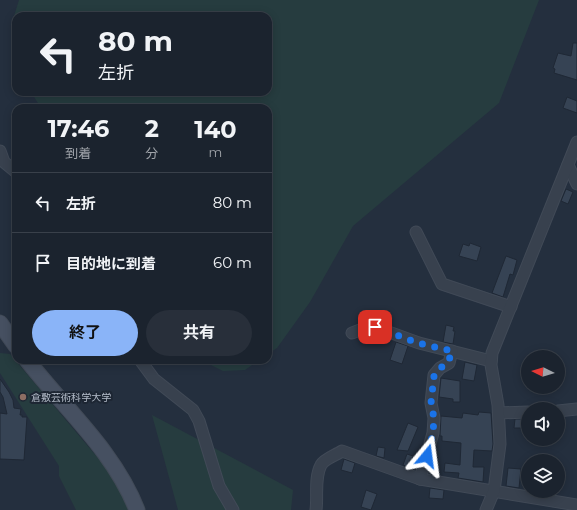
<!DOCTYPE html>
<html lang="ja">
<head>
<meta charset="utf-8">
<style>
  body { margin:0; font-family:Montserrat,"Noto Sans JP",sans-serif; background:#282f3a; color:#f1f3f6; height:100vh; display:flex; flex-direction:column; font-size:15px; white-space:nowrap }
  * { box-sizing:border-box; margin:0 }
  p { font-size:13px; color:#a0a4aa }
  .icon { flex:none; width:22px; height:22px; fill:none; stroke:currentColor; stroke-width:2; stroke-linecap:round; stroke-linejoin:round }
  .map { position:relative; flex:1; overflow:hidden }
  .drawer { position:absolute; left:12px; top:104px; width:260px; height:260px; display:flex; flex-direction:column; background:#1b232e; border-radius:12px; box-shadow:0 2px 10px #0003,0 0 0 1px #39404a }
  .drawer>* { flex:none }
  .hud { position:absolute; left:12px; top:12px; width:260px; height:84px; border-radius:12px; box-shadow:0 2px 10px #0003,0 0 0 1px #39404a; background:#1b232e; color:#f1f3f6; overflow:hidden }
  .needle { width:26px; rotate:275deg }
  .fabs { position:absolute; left:521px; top:350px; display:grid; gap:8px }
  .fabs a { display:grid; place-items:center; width:44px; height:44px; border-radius:50%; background:#1b232e; box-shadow:0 2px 10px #0003,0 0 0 1px #39404a; font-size:20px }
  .pin { position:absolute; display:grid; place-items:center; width:34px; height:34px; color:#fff; margin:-17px; border-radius:8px; box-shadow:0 2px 6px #0006 }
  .me { position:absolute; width:44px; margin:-22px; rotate:16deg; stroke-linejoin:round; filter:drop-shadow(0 0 3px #0008) }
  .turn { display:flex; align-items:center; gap:14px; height:84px; padding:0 20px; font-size:18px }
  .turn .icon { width:52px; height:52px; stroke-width:2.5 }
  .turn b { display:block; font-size:28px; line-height:34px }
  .eta { display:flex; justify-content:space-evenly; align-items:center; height:68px; text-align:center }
  .eta b { font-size:24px; font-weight:700; line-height:28px }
  .cta { display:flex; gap:8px; margin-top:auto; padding:8px 20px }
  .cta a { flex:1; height:46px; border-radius:24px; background:#8ab4f8; color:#111; font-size:16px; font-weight:700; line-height:46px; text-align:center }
  .cta a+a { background:#282f3a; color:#f1f3f6 }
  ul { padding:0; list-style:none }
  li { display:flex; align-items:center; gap:12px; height:60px; padding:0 20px; border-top:1px solid #39404a }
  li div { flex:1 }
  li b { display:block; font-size:15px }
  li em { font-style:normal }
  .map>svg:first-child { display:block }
</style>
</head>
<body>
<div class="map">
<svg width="577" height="510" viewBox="0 0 577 510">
  <rect width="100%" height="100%" fill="#242f3e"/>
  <g fill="#263c3f">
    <polygon points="19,0 539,0 499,103 353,226 310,302 277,348 268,354 268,108 41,108 31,92 268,92 268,16 16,16 16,28 14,16"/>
    <polygon points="0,353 10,354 103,464 123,496 128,510 76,510 59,476 59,466 0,373"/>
    <polygon points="201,360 259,360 245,370 223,371"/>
    <polygon points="152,415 293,490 291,510 178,510"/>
  </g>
  <g fill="#364354" stroke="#1f2835">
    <polygon points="573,43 577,43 577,80 554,73 555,69 553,68 558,53 571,56"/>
    <polygon points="567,97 577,101 577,113 563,108"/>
    <polygon points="566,189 573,192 568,204 561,201"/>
    <polygon points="470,243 481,247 477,261 459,256 463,244 469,246"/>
    <polygon points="506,256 517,260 513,275 510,274 503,297 492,293"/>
    <polygon points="446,325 454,327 453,331 455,331 453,344 443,342"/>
    <polygon points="396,342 408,346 402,364 390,360"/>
    <polygon points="465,362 477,365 474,381 462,379"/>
    <polygon points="441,378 460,381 460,402 453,402 453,399 439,397"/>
    <polygon points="0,379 9,392 13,400 14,408 21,409 20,415 22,415 22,417 27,417 24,460 0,459 0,413 7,414 3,397 0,392"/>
    <polygon points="479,412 491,413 493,444 492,451 474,450 473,467 484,467 483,482 458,478 459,473 444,472 445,463 460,465 461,443 442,441 442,436 440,436 441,416 462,418 463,413 478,415"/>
    <polygon points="515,419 524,419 524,428 514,428"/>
    <polygon points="408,423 418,427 408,451 397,450"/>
    <polygon points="378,447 385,448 384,458 376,456"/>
    <polygon points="407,454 419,458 415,470 403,465"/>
    <polygon points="344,459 355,463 352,473 341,470"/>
    <polygon points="508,468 521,469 519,488 506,486"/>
    <polygon points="430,488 444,490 443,499 429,498"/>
    <polygon points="366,490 377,494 371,510 361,507"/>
  </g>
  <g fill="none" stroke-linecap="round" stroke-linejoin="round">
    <defs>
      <g id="street">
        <polyline points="0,151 4,162 16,172"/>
        <polyline points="568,165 577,184"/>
        <polyline points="416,232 442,284 511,307"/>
        <polyline points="352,333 365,328 375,327 419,343 491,361"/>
        <polyline points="140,360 154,379 193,410 199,421 219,486 233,510"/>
        <polyline points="558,411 577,409"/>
        <polyline points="499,413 528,412"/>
        <polyline points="420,479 433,433 434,418 431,403 434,375 440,368 449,363 452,351"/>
        <path d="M316,510C318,496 314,478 321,465C324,459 336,455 342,451L420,479L577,505"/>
        <polyline points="486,510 494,491 500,444 498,405 491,365 492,353 577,142"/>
      </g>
      <g id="secondary">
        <polyline points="0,323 16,346"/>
        <path d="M27,360C65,409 114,451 137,510"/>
      </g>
    </defs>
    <use href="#street" stroke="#414a57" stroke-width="13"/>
    <use href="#secondary" stroke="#414a57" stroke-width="17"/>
    <use href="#street" stroke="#38414e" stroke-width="11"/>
    <use href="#secondary" stroke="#465061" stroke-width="15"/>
  </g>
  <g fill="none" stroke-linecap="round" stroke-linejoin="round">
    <polyline stroke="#1a73e8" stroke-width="7" stroke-dasharray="0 12.6" points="375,327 418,343 452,351 448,363 440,368 434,376 431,403 434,418 433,433 427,456"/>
  </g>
  <circle fill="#8d6e63" stroke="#1d2633" stroke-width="1.5" cx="23" cy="397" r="4"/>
  <g text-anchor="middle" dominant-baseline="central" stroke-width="4" stroke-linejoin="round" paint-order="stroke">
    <g font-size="10" fill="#b4bcc9" stroke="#1d2633" text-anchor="start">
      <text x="31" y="397">倉敷芸術科学大学</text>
    </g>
  </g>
</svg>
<div class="fabs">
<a><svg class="needle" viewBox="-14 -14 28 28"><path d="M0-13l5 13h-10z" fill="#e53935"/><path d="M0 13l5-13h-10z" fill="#a0a4aa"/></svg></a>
<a><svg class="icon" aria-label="sound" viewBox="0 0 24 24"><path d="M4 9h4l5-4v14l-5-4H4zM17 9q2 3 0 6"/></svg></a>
<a><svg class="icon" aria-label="layers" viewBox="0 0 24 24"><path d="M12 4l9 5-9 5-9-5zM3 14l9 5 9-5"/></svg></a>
</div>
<div class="pin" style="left:375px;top:327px;background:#d93025"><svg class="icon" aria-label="arrive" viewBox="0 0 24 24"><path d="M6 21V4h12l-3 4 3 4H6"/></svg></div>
<svg class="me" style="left:427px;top:456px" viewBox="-20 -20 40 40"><path d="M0-17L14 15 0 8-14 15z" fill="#1a73e8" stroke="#fff" stroke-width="4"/></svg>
<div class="hud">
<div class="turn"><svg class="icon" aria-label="left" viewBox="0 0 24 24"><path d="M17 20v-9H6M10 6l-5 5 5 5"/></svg><div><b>80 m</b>左折</div></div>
</div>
<section class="drawer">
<div class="eta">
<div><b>17:46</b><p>到着</p></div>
<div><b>2</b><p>分</p></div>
<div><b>140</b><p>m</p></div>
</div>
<ul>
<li><svg class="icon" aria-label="left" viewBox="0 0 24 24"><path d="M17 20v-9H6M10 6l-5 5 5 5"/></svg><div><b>左折</b></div><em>80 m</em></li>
<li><svg class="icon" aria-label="arrive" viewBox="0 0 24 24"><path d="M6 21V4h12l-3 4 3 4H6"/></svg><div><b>目的地に到着</b></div><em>60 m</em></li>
</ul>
<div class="cta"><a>終了</a><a>共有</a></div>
</section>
</div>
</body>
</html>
